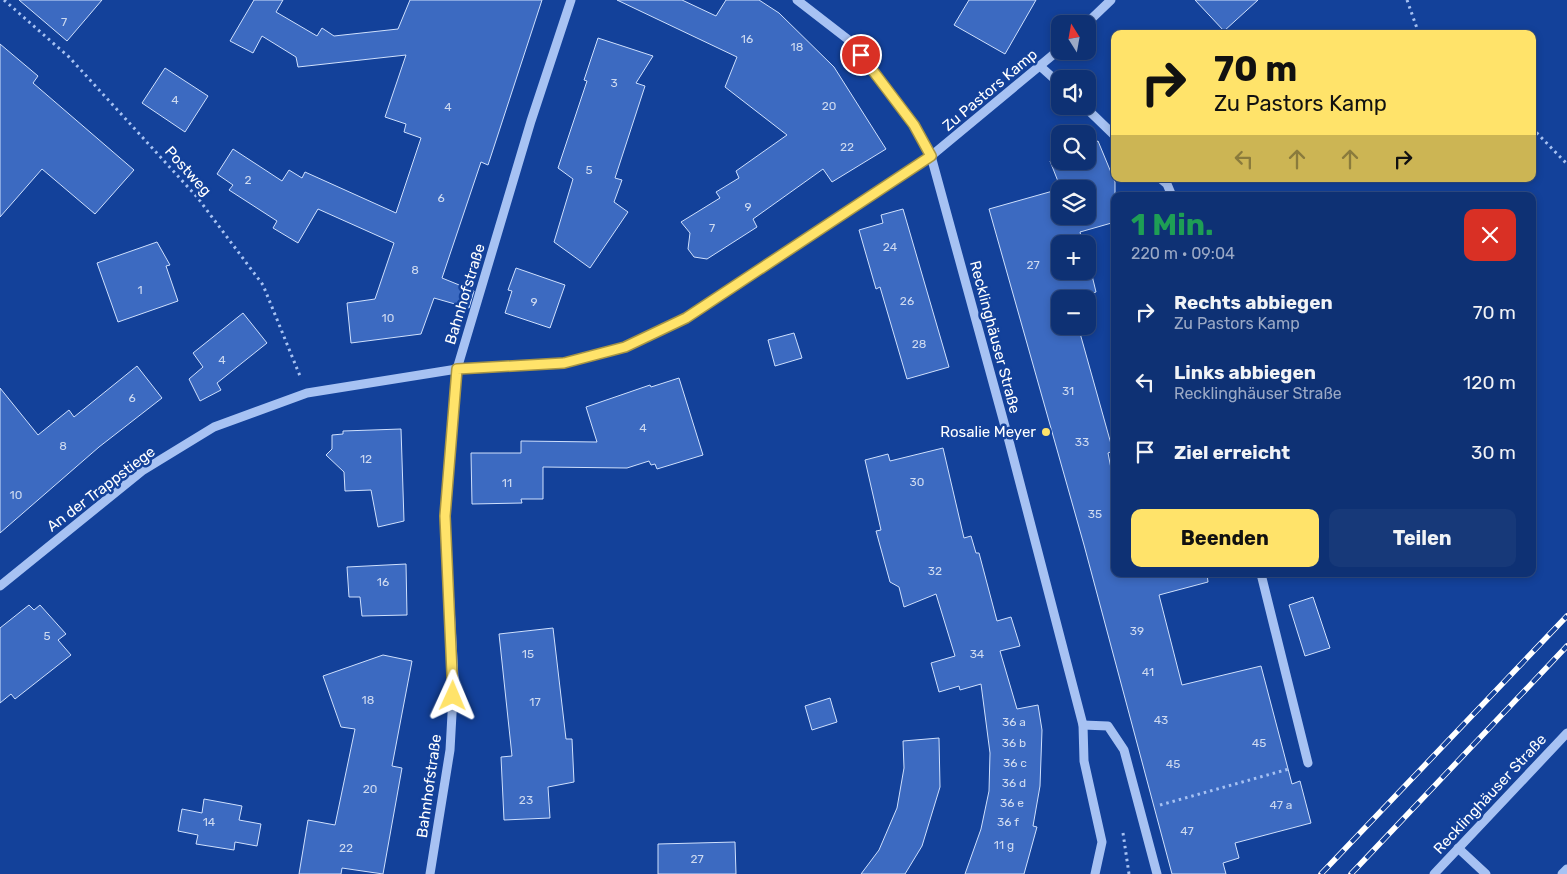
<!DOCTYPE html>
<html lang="de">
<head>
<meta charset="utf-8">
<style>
  body { margin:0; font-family:Rubik,sans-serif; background:#173979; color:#f1f3f6; height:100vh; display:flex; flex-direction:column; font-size:19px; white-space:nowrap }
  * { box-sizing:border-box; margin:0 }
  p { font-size:16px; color:#9ba9c5 }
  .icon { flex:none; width:28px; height:28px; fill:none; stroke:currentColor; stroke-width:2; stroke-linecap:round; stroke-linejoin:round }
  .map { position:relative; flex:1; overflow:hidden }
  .side { position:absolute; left:1111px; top:192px; width:425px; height:385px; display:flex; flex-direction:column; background:#0e3174; border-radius:10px; box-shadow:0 2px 8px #0003,0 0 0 1px #2e4c86 }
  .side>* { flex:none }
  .guide { position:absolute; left:1111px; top:30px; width:425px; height:152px; border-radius:10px; box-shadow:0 2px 8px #0003,0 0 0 1px #2e4c86; background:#ffe36a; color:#111; overflow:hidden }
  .needle { width:32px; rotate:349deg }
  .fabs { position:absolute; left:1051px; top:15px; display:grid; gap:10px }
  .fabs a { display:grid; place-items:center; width:45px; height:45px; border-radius:10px; background:#0e3174; box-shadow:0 2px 8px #0003,0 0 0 1px #2e4c86; font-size:25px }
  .pin { position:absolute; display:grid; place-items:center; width:42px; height:42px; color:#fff; margin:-21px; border:2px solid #fff; border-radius:50%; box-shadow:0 1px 5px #0007 }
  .me { position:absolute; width:55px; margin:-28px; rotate:1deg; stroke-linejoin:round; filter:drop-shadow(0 0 4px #0008) }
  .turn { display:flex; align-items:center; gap:18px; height:105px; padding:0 20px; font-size:22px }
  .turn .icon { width:65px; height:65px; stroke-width:2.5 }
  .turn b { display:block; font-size:35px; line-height:42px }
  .lanes { display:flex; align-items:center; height:48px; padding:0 20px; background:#0003; justify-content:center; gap:25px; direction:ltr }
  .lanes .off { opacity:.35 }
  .round { display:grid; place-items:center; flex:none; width:52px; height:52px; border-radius:10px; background:#173979 }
  .overview { display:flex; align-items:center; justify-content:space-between; height:85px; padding:0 20px }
  h1 { font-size:30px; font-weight:700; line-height:38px; color:#1e9e55 }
  .cta { display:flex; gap:10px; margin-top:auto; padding:10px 20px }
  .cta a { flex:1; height:58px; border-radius:10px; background:#ffe36a; color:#111; font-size:20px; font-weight:700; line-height:58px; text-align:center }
  .cta a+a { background:#173979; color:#f1f3f6 }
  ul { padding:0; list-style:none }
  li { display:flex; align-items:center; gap:15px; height:70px; padding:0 20px }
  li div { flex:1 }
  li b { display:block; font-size:19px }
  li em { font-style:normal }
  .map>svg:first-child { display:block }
</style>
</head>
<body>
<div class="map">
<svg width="1567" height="874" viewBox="0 0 1567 874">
  <rect width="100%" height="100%" fill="#13419a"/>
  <g fill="#3c6ac1" stroke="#cfe0fd">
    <polygon points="19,0 102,0 67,41"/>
    <polygon points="254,0 283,0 276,12 317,36 322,28 334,36 398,29 410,0 542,0 488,165 481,162 442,278 474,291 469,308 434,298 421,334 351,343 347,303 375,299 394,243 318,209 298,243 273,228 277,221 229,190 233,185 217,174 233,149 282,181 289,170 302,178 305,172 396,213 421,138 404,132 406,124 385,117 406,55 298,67 296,57 262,36 253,53 230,41"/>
    <polygon points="617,0 682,0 716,16 726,0 759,0 779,13 834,67 886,149 832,182 823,169 753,219 757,227 707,259 694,257 688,249 690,233 681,222 720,198 716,192 739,178 736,171 787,135 725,87 737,57"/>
    <polygon points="969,0 1036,0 1005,54 954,25"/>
    <polygon points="1195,0 1258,0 1224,31"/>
    <polygon points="598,38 653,56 636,83 645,86 615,178 622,180 614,202 628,212 590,268 554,242 573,179 558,168 587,81 584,80"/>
    <polygon points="0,44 38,76 33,83 134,170 95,214 42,169 0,217"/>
    <polygon points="165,68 208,96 185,132 142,103"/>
    <polygon points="1098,141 1115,182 1115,222 1080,232 1083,244 1060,244 1060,271 1088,271 1088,259 1096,292 1073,299 1060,299 1060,326 1078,326 1113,451 1108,453 1115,489 1115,574 1207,574 1208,582 1159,595 1182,685 1261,666 1292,784 1300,781 1311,823 1235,843 1239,858 1223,863 1226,874 1172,874 1084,545 989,209 1060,189 1060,216 1088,216 1088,189 1061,189 1050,161 1060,157 1060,161 1088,161 1088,145"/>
    <polygon points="903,209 949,367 907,379 880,287 876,289 859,230 883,223 881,215"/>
    <polygon points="157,242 170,265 166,266 178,301 118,322 97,263"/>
    <polygon points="516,268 565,285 550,328 505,313 512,291 508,290"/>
    <polygon points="243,313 267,343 217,383 221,390 200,401 189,379 203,367 193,353"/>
    <polygon points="794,333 802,358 775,366 768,340"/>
    <polygon points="137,366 162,398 99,447 0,533 0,388 38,435 69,410 74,417"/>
    <polygon points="679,378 703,455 657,469 655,464 651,465 649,461 627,468 543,467 543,499 521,499 522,503 472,504 471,453 521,453 521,441 597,442 586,407 650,385 651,387"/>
    <polygon points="401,429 404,521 378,527 371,490 345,491 344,472 326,455 332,449 332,435 343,434 343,431"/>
    <polygon points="943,448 964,538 971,536 976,553 979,553 997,621 1011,617 1020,646 1000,651 1017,709 1038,705 1042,730 1040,786 1033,826 1037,827 1024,874 965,874 981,829 989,791 990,753 981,684 960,690 959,686 939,692 931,663 955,656 936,594 904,607 899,587 890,582 876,531 881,530 865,460 888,454 890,461"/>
    <polygon points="406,564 407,615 362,616 360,597 349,597 347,567"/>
    <polygon points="1313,597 1330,648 1305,656 1289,605"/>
    <polygon points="29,605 34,610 40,605 66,634 58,640 71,655 15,699 11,694 0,703 0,628"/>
    <polygon points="553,628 566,739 572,739 574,782 548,787 550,818 504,820 501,757 512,756 499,634"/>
    <polygon points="383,655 412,661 392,766 402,768 383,874 342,868 341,874 299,874 308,820 335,825 355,729 341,727 323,676"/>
    <polygon points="830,698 837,722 812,730 805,706"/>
    <polygon points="939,738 940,787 922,846 905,874 861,874 879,850 897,808 904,768 903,741"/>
    <polygon points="204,799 242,806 239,820 261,824 257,846 235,842 234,850 196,844 198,835 178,831 182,809 202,813"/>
    <polygon points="735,842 736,874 658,874 658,844"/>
  </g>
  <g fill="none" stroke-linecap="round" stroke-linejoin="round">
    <g stroke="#a7c2f3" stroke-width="3" stroke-dasharray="2.5 4" stroke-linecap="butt">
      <polyline points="4,0 69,57 197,197 263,285 300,376"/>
      <polyline points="1407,0 1419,34"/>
      <polyline points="1532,128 1567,164"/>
      <polyline points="1160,805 1289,769"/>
      <polyline points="1123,833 1129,874"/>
    </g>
    <g stroke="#a7c2f3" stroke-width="9">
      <polyline points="797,0 850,41 915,125 931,156 1009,441 1083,725 1084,761 1102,842 1095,874"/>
      <polyline points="1086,24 1111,0"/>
      <polyline points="1041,67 1060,84"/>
      <polyline points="1084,106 1115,136"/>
      <polyline points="1161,179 1167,184 1172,196"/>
      <polyline points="1261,574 1308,763"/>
      <polyline points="0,586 142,471 214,427 307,393 457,369 564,363 625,347 686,318 931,156 1060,49"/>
      <polyline points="1083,725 1108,726 1124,750 1157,874"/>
      <polyline points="1458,848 1486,874"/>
      <polyline points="430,874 450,750 454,678 445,516 457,369 531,121 571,0"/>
      <polyline points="1434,874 1567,733"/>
      <polyline points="1562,874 1567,869"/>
    </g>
    <defs>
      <g id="rail">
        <polyline points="1321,874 1567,616"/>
        <polyline points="1351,874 1567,646"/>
      </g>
    </defs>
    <use href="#rail" stroke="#fff" stroke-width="5.5"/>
    <use href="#rail" stroke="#13419a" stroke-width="4" stroke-dasharray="11" stroke-linecap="butt"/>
  </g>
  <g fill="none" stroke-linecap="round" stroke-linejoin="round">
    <defs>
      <polyline id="route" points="453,696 445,516 457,369 564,363 625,347 686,318 931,156 914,125 861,55"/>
    </defs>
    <use href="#route" stroke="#a69445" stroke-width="12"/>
    <use href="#route" stroke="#ffe36a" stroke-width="9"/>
  </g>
  <circle fill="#ffe36a" stroke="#13419a" stroke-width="2" cx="1046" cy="432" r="5"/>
  <g text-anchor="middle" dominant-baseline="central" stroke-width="5" stroke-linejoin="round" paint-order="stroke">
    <g font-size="12" fill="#cedaf0">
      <text x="64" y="22">7</text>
      <text x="747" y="39">16</text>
      <text x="797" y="47">18</text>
      <text x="614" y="83">3</text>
      <text x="175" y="100">4</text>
      <text x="829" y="106">20</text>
      <text x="448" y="107">4</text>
      <text x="847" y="147">22</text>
      <text x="589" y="170">5</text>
      <text x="248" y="180">2</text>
      <text x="441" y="198">6</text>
      <text x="748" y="207">9</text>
      <text x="712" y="228">7</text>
      <text x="890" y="247">24</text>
      <text x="1033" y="265">27</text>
      <text x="415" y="270">8</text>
      <text x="140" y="290">1</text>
      <text x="907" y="301">26</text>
      <text x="534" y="302">9</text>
      <text x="388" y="318">10</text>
      <text x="919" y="344">28</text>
      <text x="222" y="360">4</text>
      <text x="1068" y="391">31</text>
      <text x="132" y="398">6</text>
      <text x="643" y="428">4</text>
      <text x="1082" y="442">33</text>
      <text x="63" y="446">8</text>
      <text x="366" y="459">12</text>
      <text x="917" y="482">30</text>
      <text x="507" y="483">11</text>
      <text x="16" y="495">10</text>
      <text x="1095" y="514">35</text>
      <text x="935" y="571">32</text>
      <text x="383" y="582">16</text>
      <text x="1137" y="631">39</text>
      <text x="47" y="636">5</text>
      <text x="528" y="654">15</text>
      <text x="977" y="654">34</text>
      <text x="1148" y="672">41</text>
      <text x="368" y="700">18</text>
      <text x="535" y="702">17</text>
      <text x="1161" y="720">43</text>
      <text x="1014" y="722">36 a</text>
      <text x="1014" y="743">36 b</text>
      <text x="1259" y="743">45</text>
      <text x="1015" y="763">36 c</text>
      <text x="1173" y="764">45</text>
      <text x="1014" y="783">36 d</text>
      <text x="370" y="789">20</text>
      <text x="526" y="800">23</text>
      <text x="1012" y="803">36 e</text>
      <text x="1281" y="805">47 a</text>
      <text x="209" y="822">14</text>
      <text x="1008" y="822">36 f</text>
      <text x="1187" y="831">47</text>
      <text x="1004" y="845">11 g</text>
      <text x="346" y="848">22</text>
      <text x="697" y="859">27</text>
    </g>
    <g font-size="15" fill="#fff" stroke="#13419a">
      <text transform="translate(990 90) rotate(-40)">Zu Pastors Kamp</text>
      <text transform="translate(188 171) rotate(48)">Postweg</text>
      <text transform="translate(465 294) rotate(-73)">Bahnhofstraße</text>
      <text transform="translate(995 337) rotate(75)">Recklinghäuser Straße</text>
      <text transform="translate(101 489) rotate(-37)">An der Trappstiege</text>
      <text transform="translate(429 786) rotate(-82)">Bahnhofstraße</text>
      <text transform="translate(1490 794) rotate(-47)">Recklinghäuser Straße</text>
    </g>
    <g font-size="15" fill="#fff" stroke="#13419a" text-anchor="end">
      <text x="1036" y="432">Rosalie Meyer</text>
    </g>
  </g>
</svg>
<div class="fabs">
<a><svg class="needle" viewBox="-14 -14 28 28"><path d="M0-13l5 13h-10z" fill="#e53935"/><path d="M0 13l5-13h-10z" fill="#9ba9c5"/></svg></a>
<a><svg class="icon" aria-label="sound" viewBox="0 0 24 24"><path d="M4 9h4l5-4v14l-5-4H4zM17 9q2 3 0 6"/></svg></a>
<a><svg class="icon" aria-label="search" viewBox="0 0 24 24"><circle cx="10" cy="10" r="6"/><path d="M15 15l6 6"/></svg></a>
<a><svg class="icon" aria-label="layers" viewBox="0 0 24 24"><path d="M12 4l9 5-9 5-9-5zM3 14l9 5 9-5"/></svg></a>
<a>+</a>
<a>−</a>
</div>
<div class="pin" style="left:861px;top:55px;background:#d93025"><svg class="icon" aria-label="arrive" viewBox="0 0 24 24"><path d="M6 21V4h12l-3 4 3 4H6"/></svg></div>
<svg class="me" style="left:453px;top:696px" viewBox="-20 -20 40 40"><path d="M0-17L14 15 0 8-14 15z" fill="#ffe36a" stroke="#fff" stroke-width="4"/></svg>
<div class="guide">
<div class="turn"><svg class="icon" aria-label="right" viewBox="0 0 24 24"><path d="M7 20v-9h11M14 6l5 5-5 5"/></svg><div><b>70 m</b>Zu Pastors Kamp</div></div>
<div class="lanes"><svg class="icon off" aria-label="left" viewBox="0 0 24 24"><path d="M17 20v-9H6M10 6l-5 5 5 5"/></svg><svg class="icon off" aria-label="ahead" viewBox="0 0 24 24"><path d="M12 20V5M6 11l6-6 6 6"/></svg><svg class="icon off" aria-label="ahead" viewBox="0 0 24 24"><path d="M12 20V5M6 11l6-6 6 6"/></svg><svg class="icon" aria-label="right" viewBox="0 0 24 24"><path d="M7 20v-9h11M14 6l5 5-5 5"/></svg></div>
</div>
<section class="side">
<div class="overview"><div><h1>1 Min.</h1><p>220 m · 09:04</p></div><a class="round" style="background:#d93025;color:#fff"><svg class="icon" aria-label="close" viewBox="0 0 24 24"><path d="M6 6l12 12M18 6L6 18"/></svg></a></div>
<ul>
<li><svg class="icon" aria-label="right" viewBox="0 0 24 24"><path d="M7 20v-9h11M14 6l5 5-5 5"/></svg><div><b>Rechts abbiegen</b><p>Zu Pastors Kamp</p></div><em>70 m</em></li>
<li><svg class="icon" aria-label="left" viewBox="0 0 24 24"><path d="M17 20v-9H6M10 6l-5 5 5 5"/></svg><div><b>Links abbiegen</b><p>Recklinghäuser Straße</p></div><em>120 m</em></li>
<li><svg class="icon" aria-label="arrive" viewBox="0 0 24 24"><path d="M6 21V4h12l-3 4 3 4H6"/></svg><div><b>Ziel erreicht</b></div><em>30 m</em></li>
</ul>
<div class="cta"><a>Beenden</a><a>Teilen</a></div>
</section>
</div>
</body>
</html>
